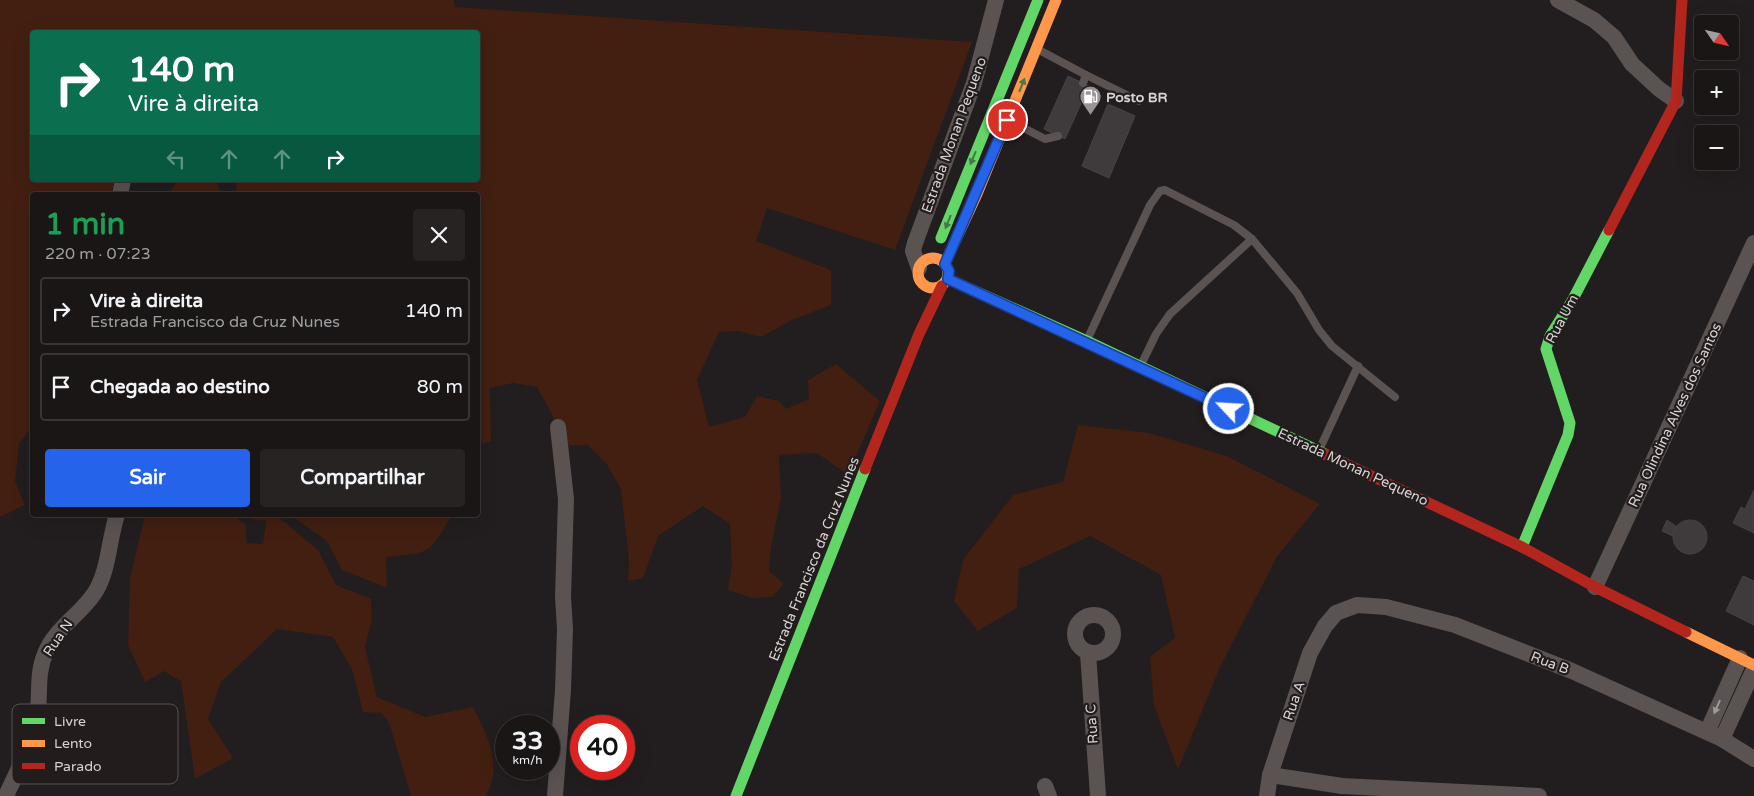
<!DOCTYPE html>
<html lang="pt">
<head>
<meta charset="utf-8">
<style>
  body { margin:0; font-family:"Varela Round",sans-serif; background:#272323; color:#f1f3f6; height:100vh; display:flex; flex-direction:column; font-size:19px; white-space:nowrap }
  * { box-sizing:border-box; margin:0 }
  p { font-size:16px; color:#9f9fa1 }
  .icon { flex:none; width:28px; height:28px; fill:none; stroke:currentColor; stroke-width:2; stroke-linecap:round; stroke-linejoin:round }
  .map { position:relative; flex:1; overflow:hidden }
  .drawer { position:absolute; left:30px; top:192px; width:450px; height:325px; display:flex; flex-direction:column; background:#1a1616; border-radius:5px; box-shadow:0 5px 20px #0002,0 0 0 1px #383535 }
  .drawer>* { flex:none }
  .hud { position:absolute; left:30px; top:30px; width:450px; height:152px; border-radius:5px; box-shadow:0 5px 20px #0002,0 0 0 1px #383535; background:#0b6e4f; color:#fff; overflow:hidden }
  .needle { width:32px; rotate:124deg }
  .tools { position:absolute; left:1694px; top:15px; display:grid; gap:10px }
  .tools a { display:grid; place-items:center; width:45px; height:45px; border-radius:5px; background:#1a1616; box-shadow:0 5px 20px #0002,0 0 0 1px #383535; font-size:25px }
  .speed { position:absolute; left:495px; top:715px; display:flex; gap:10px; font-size:25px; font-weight:700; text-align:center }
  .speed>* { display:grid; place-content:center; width:65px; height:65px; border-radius:50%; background:#1a1616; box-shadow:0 5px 20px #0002,0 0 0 1px #383535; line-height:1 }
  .speed small { font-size:12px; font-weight:400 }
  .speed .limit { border:8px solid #d22; background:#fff; color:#111 }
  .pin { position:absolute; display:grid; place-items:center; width:42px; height:42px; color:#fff; margin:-21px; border:2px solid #fff; border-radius:50%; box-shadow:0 1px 5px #0007 }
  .me { position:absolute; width:55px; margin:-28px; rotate:295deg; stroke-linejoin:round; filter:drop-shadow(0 0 4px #0008) }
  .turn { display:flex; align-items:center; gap:18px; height:105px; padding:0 15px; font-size:22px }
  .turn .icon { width:65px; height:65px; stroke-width:2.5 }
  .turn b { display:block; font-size:35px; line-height:42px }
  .lanes { display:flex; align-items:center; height:48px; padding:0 15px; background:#0003; justify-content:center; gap:25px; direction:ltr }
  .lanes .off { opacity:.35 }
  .round { display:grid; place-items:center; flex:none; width:52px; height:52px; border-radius:5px; background:#272323 }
  .headline { display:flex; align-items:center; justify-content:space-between; height:85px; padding:0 15px }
  h1 { font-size:30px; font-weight:700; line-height:38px; color:#1e9e55 }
  .primary-button { display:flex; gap:10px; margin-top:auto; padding:10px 15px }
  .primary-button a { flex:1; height:58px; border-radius:5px; background:#2563eb; color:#fff; font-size:20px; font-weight:700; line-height:58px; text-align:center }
  .primary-button a+a { background:#272323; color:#f1f3f6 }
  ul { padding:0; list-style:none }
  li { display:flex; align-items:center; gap:15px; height:68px; margin:0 10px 8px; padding:0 5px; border:2px solid #383535; border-radius:5px }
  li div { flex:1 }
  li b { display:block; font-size:19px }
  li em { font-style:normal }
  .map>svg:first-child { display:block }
</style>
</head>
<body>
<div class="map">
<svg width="1754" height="796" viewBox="0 0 1754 796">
  <rect width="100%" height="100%" fill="#221d1e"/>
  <g fill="#421f11">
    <polygon points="0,0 454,0 455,7 972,42 895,250 767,208 756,241 831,270 831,305 792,320 760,337 738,331 719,332 697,380 709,427 745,417 757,396 779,401 786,409 809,399 808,380 836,364 880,401 848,475 817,453 779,455 781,498 771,548 769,571 784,584 772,597 752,598 728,590 732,564 730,524 703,506 658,536 643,578 628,581 629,559 621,489 606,463 588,445 553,446 556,422 537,387 513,383 490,388 491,441 482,444 478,432 478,195 237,195 236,180 478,180 478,32 32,32 32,180 115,180 111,195 32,195 32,426 19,444 15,481 25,505 0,517"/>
    <polygon points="190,180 217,180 220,195 169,195 176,183"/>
    <polygon points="1078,425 1149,433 1227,456 1320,504 1278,555 1220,667 1178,770 1154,705 1150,657 1175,638 1161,575 1090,536 1019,569 1017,608 978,631 954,601 963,560 1013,495 1063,482"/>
    <path d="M145,515H232L246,525V543L263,544L266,521L252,519L247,515H276L318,550L336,585L371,599L372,620L365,647L377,697L425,717L473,707C488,736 503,764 486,796H411L389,722L381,713L363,712L352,669L333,637L277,629L221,682L208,719L233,758L195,779L181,681L164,671L145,682L128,645L130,578Z"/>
    <path d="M297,515H452C428,555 433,552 386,557L387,588L342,570L327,541L295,518Z"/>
  </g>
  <g fill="#3f3b3c" stroke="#474344">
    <polygon points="1068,76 1089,86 1065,139 1044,129"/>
    <polygon points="1108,104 1135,116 1109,178 1082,166"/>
    <polygon points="1754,490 1754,533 1733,523 1741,507 1745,509"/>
    <polygon points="1667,520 1677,527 1673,536 1662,531"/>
    <circle cx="1690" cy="537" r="17"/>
    <polygon points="1743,576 1754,581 1754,625 1726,611"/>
  </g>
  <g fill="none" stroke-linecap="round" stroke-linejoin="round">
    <g stroke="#5b5352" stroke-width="8">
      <polyline points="1039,50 1086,75 1083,83"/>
      <polyline points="1086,75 1139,101"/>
      <polyline points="1010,121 1045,139 1058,136"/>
      <polyline points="1087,340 1150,205 1160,191 1165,190 1234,225 1252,239 1297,293 1319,330 1332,346 1395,397"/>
      <polyline points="1141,365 1156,334 1170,314 1252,239"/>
      <polyline points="1320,448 1358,366"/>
    </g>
    <g stroke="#5b5352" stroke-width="16">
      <polyline points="1558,0 1594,20 1614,37 1632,64 1659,89 1676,101"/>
      <polyline points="120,195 123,180"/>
      <polyline points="919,268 913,251 915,243 974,83 996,0"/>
      <polyline points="1595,587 1754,243"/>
      <circle cx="1094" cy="634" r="19"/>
      <polyline points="1088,653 1098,796"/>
      <polyline points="1707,732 1740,658"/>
      <polyline points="1722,739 1754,669"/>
      <polyline points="1270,775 1342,786 1539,796"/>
      <polyline points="1045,786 1049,796"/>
      <path d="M6,796C17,771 32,745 37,718C41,696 36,675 45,654C55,627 84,613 97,589C109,567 109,539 117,515"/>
      <polyline points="555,796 563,690 565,629 563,597 566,499 558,427"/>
      <polyline points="1267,796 1270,775 1310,653 1325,626 1336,613 1357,605 1386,607 1455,625 1572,671 1722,739 1754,759"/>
    </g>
    <g stroke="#63d668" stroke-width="11">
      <polyline points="941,238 1038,0"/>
      <polyline points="948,279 1087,341 1325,454"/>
      <polyline points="1522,547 1568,435 1570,423 1546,349 1550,336 1572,301 1609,230"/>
      <polyline points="736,796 865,469"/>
    </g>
    <g stroke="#ff974d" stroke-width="11">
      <circle cx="933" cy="273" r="15"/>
      <polyline points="945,263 977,194 1056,0"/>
      <polyline points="1686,632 1754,665"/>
    </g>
    <g stroke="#b3261e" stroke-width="11">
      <polyline points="1609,230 1676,101 1682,0"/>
      <polyline points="1325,454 1522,547 1595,587 1686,632"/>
      <polyline points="865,469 919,334 942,286"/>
    </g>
  </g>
  <defs><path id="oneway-solid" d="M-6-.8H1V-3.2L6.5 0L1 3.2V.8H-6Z" transform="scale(1.25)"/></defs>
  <g fill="#437942">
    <use href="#oneway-solid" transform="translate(1022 85) rotate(-68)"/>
    <use href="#oneway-solid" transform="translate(973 158) rotate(113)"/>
    <use href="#oneway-solid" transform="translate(948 222) rotate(112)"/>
  </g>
  <use fill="#9f9999" href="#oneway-solid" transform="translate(1717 707) rotate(114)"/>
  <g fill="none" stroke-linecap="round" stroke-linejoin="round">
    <defs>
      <polyline id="route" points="1007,120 945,264 949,271 948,279 1229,409"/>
    </defs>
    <use href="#route" stroke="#184099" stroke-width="12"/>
    <use href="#route" stroke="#2563eb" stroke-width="9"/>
  </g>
  <defs>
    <symbol id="fuel-pin" viewBox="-11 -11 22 30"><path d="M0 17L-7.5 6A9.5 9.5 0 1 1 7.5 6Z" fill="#989394" stroke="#231c1d"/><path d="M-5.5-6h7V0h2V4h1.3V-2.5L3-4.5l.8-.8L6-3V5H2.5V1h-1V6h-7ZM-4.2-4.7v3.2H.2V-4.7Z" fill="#fff"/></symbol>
  </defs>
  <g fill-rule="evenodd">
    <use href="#fuel-pin" x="1078" y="84" width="25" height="34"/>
  </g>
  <g text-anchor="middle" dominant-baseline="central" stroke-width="4.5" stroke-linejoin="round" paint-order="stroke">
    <g font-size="14" font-weight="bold" fill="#d7d2d3" stroke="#231c1d" text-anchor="start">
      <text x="1106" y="97">Posto BR</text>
    </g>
    <g font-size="14" fill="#d7d2d3" stroke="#231c1d">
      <text transform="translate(954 135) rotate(-70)">Estrada Monan Pequeno</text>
      <text transform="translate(1562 319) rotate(-62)">Rua Um</text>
      <text transform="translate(1675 415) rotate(-65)">Rua Olindina Alves dos Santos</text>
      <text transform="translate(1353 467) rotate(25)">Estrada Monan Pequeno</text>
      <text transform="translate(814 559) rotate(-68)">Estrada Francisco da Cruz Nunes</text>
      <text transform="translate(58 638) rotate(-56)">Rua N</text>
      <text transform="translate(1550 663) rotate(21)">Rua B</text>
      <text transform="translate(1294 701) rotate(-71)">Rua A</text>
      <text transform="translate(1092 724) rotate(-94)">Rua C</text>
    </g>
  </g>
  <rect x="12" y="704" width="166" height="80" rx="8" fill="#231c1d" stroke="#595354" stroke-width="1"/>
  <rect x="22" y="718" width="23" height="6" fill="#63d668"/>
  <rect x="22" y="740" width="23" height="7" fill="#ff974d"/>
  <rect x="22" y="763" width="23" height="6" fill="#b3261e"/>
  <g font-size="14" fill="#d7d2d3">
    <text x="54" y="726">Livre</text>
    <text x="54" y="748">Lento</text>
    <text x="54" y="771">Parado</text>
  </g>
</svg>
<div class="tools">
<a><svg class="needle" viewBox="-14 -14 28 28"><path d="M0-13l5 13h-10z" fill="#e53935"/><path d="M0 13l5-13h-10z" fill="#9f9fa1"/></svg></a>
<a>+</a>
<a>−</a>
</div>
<div class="speed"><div>33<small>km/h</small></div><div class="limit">40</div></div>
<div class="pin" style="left:1007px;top:120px;background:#d93025"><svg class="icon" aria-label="arrive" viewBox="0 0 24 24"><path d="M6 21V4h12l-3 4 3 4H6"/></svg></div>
<svg class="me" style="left:1229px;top:409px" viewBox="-20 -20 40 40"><circle r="17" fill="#2563eb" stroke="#fff" stroke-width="3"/><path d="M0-11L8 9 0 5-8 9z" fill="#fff"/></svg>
<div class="hud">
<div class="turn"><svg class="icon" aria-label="right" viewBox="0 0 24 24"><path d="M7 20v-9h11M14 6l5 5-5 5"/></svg><div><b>140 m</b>Vire à direita</div></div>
<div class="lanes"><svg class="icon off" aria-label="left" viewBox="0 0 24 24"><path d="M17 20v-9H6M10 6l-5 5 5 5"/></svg><svg class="icon off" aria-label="ahead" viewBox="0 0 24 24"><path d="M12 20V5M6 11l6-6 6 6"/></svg><svg class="icon off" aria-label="ahead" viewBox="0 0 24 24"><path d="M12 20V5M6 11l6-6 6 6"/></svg><svg class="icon" aria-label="right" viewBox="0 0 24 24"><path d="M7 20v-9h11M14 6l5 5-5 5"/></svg></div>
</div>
<section class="drawer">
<div class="headline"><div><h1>1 min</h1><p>220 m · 07:23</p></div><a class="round"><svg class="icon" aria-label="close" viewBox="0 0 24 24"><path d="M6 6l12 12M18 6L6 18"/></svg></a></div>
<ul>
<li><svg class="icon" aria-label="right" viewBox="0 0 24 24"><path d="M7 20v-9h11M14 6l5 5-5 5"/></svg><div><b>Vire à direita</b><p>Estrada Francisco da Cruz Nunes</p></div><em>140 m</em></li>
<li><svg class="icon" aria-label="arrive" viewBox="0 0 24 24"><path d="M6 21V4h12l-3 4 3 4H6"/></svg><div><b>Chegada ao destino</b></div><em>80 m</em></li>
</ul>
<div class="primary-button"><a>Sair</a><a>Compartilhar</a></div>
</section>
</div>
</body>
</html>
